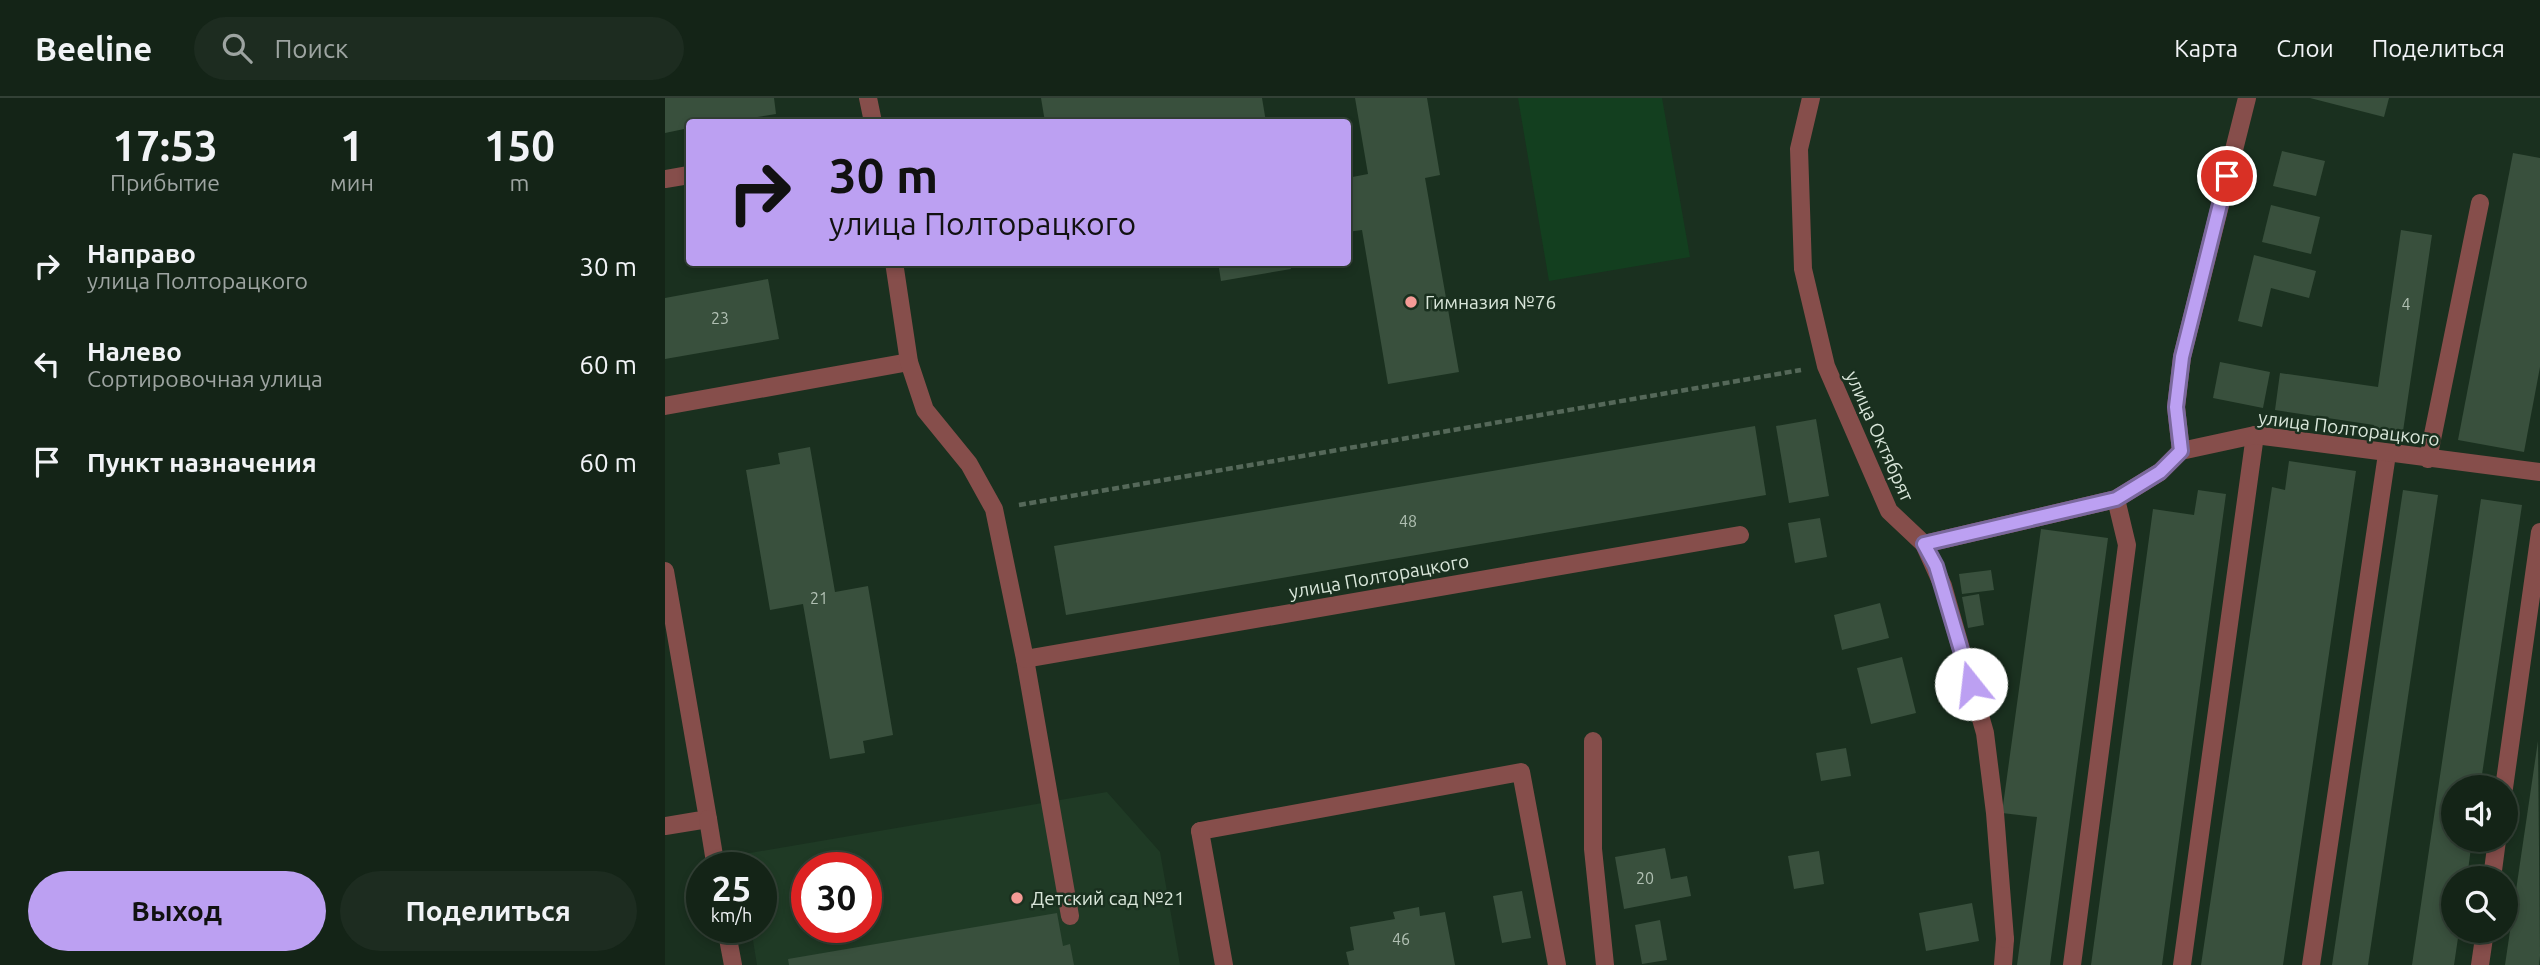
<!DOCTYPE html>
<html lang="ru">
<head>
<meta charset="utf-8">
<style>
  body { margin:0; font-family:Ubuntu,sans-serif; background:#1d2c20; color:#f1f3f6; height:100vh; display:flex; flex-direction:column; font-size:26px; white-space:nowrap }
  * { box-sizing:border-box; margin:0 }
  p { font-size:23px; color:#9da4a1 }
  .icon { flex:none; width:38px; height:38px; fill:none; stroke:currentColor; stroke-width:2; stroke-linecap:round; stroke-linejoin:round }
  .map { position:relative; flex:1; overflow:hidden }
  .panel { display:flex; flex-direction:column; background:#142417; width:665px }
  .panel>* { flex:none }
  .banner { position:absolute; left:21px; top:21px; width:665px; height:147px; border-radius:7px; box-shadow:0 4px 10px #0003,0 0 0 2px #334136; background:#bca0f2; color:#111; overflow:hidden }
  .tools { position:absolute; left:1776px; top:677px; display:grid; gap:14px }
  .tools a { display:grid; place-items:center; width:77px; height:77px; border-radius:50%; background:#142417; box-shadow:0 4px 10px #0003,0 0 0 2px #334136; font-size:35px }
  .speed { position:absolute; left:21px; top:754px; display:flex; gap:14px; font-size:35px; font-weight:700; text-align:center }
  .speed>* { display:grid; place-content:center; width:91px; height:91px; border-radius:50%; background:#142417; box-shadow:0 4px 10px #0003,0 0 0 2px #334136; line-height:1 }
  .speed small { font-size:18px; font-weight:400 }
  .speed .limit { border:10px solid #d22; background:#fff; color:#111 }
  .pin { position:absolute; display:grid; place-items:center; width:60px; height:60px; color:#fff; margin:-30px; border:4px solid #fff; border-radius:50%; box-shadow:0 2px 7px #0007 }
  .me { position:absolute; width:77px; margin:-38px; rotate:344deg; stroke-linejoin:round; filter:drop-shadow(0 0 5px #0008) }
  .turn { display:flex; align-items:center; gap:24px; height:147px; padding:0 28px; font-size:32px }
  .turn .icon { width:91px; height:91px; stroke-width:2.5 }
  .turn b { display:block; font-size:49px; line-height:60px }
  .eta { display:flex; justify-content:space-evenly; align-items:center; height:119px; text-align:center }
  .eta b { font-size:42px; font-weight:600; line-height:49px }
  .cta { display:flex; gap:14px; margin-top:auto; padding:14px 28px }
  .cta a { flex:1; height:80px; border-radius:42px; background:#bca0f2; color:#111; font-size:28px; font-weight:600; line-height:80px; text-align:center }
  .cta a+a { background:#1d2c20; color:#f1f3f6 }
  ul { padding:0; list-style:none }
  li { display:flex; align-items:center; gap:21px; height:98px; padding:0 28px }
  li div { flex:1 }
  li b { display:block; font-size:26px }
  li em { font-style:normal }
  header { display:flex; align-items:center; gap:42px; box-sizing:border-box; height:98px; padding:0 35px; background:#142417; border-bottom:2px solid #334136 }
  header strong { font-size:33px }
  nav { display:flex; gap:38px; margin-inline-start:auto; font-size:24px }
  .search { width:490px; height:63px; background:#1d2c20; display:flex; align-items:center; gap:18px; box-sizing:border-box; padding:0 24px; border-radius:38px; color:#9da4a1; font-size:26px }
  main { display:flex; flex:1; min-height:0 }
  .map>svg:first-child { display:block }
</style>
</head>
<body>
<header>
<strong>Beeline</strong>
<div class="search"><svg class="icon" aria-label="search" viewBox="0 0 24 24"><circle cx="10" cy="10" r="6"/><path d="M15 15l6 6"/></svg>Поиск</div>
<nav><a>Карта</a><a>Слои</a><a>Поделиться</a></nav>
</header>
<main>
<section class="panel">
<div class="eta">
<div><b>17:53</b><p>Прибытие</p></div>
<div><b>1</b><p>мин</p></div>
<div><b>150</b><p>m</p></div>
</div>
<ul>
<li><svg class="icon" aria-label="right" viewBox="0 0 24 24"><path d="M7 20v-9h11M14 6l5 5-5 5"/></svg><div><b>Направо</b><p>улица Полторацкого</p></div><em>30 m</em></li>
<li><svg class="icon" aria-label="left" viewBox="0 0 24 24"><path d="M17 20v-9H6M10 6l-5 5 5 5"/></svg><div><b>Налево</b><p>Сортировочная улица</p></div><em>60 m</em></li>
<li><svg class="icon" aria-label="arrive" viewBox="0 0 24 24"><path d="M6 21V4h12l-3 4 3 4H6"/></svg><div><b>Пункт назначения</b></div><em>60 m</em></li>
</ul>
<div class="cta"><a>Выход</a><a>Поделиться</a></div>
</section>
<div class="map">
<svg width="1875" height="867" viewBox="0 0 1875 867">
  <rect width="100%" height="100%" fill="#1a301f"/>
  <path fill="#1f3a25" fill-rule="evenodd" d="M442,694L495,754L515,867H92L86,830H96V770H75L73,757ZM142,770H201V830H142Z"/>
  <polygon fill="#133f1f" points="853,0 997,0 1025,159 884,183"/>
  <g fill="#39503d">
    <polygon points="0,0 109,0 111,16 60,24 24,24 24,30 0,35"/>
    <polygon points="376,0 597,0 601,24 380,24"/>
    <polygon points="690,0 762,0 775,77 760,80 794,274 723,286 697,132 682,134 682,80 703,76"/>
    <polygon points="1645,0 1724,0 1719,19"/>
    <polygon points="1617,53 1660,63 1651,98 1608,88"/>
    <polygon points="1848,55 1875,60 1875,269 1859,354 1793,342"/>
    <polygon points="1606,107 1655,119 1646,156 1597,144"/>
    <polygon points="1736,132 1767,137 1737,340 1707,335 1709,327 1610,312 1615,275 1713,289"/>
    <polygon points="1589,157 1651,173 1644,200 1606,190 1597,229 1573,223"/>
    <polygon points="553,164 625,164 626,171 556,183"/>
    <polygon points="103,181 114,241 0,261 0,200"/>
    <polygon points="1555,264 1605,274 1598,310 1548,300"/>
    <polygon points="1151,321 1164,398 1124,405 1111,328"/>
    <polygon points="1090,328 1101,397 401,517 389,448"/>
    <polygon points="145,349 170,494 203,488 228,637 198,643 200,655 165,661 138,506 105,512 81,372 115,366 113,355"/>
    <polygon points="1624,363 1691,373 1618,867 1536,867 1607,389 1620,392"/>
    <polygon points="1533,392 1561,396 1497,867 1426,867 1488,411 1529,417"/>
    <polygon points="1738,392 1773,397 1703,867 1667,867"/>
    <polygon points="1816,401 1857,407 1815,690 1788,690 1788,742 1807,742 1802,780 1788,780 1788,833 1794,833 1789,867 1747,867"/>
    <polygon points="1155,420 1162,459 1130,465 1123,425"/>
    <polygon points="1376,431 1443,440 1385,867 1352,867 1372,719 1337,715"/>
    <polygon points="1326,472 1329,492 1297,496 1294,476"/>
    <polygon points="1314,496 1319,527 1303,530 1297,499"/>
    <polygon points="1215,505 1224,540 1177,552 1169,517"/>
    <polygon points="1237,559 1251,615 1206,626 1192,570"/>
    <polygon points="1873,643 1875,858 1874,867 1840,867"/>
    <polygon points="1181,650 1186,678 1156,683 1151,655"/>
    <polygon points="1000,750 1006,781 1022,778 1026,798 959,811 950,759"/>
    <polygon points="1154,753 1159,786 1129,791 1123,758"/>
    <polygon points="857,793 866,840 837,845 828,798"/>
    <polygon points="1307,805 1314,843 1261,853 1254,815"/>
    <polygon points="754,809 755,818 780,814 790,867 684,867 681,854 689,852 685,829 730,821 728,814"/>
    <polygon points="392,815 398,848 405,846 409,867 124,867 123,861"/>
    <polygon points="995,822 1002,862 977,866 970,827"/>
  </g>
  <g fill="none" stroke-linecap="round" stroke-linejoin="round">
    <polyline stroke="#556859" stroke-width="4.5" stroke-dasharray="7 3.5" stroke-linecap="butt" points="354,407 1136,272"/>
    <g stroke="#864e4b" stroke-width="18">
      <polyline points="0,81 24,77"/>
      <polyline points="0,308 244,264"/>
      <polyline points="1763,361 1815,105"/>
      <polyline points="0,473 43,721 0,728"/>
      <polyline points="360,561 405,818"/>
      <polyline points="1839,690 1875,434"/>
      <polyline points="535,733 856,674 892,867"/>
      <polyline points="1827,780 1832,742"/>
      <polyline points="1338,867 1340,841"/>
      <polyline points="1407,867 1462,447 1451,401"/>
      <polyline points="1517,867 1590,337"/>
      <polyline points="1646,867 1722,356"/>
      <polyline points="1815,867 1820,833"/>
    </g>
    <g stroke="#864e4b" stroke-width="18">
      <polyline points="203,0 208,24"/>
      <polyline points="1146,0 1134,51 1138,171 1161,268 1224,413 1259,446 1278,488 1320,635 1330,715 1340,841"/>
      <polyline points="229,164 244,264 260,312 304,366 329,411 360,561 1075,437"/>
      <polyline points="1516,353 1511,309 1517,259 1582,0"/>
      <polyline points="1259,446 1451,401 1495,374 1516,353 1590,337 1875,374"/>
      <polyline points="928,643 928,751 940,867"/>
      <polyline points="43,721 51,770"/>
      <polyline points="535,733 559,867"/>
      <polyline points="61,830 68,867"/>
    </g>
  </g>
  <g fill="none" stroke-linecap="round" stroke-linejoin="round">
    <defs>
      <polyline id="route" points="1306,586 1271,468 1259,446 1451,401 1495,374 1516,353 1511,309 1517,259 1562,78"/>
    </defs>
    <use href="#route" stroke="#7a689d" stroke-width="18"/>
    <use href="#route" stroke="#bca0f2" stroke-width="12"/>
  </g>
  <g fill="#f59b96" stroke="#1a301f" stroke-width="2.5">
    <circle cx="746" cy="204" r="7"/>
    <circle cx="352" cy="800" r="7"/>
  </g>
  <g text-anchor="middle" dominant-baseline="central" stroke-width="5" stroke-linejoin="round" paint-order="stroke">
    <g font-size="16" fill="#b1c0b3">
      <text x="1741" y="206">4</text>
      <text x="55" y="220">23</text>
      <text x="743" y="423">48</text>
      <text x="154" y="500">21</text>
      <text x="980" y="780">20</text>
      <text x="736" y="841">46</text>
    </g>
    <g font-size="19" fill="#d9e6da" stroke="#1a301f" text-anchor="start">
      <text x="760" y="204">Гимназия №76</text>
      <text x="366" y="800">Детский сад №21</text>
    </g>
    <g font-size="19" fill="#d9e6da" stroke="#1a301f">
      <text transform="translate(1684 330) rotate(7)">улица Полторацкого</text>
      <text transform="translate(1215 338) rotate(66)">улица Октябрят</text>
      <text transform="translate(714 478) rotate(-10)">улица Полторацкого</text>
    </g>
  </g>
</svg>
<div class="tools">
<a><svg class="icon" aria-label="sound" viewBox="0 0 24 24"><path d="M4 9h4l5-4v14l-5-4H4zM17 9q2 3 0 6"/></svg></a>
<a><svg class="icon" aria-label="search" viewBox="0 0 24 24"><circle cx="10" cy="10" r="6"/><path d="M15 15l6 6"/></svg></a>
</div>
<div class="speed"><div>25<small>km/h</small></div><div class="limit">30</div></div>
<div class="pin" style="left:1562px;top:78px;background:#d93025"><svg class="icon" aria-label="arrive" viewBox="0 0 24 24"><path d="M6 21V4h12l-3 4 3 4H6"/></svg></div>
<svg class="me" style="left:1306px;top:586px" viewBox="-20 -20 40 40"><circle r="19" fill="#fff"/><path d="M0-13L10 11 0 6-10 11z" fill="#bca0f2"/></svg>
<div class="banner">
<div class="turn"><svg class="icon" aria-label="right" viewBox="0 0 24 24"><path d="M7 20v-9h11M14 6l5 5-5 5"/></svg><div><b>30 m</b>улица Полторацкого</div></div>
</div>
</div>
</main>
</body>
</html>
